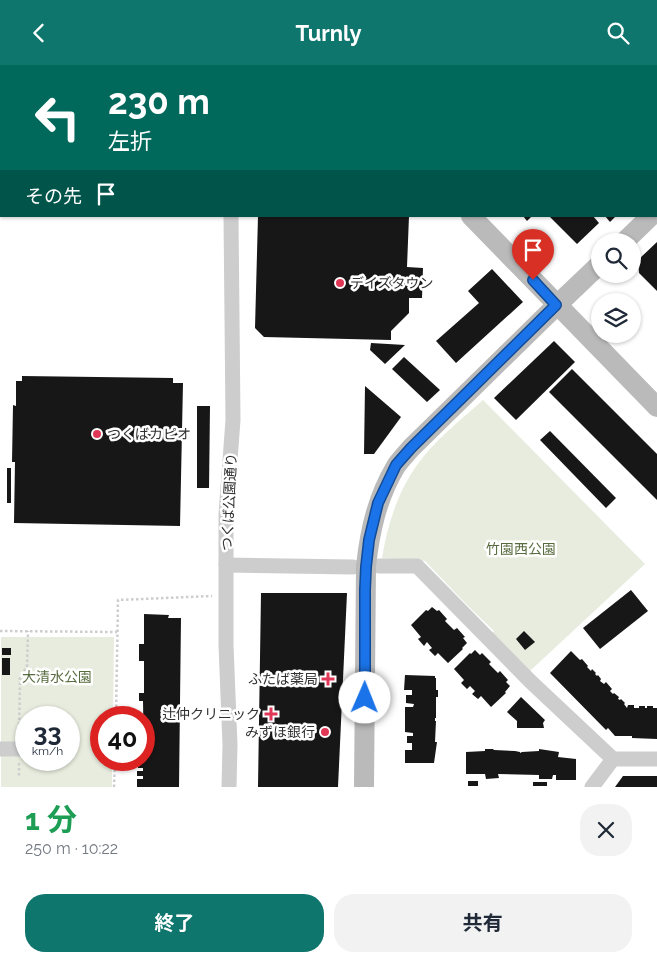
<!DOCTYPE html>
<html lang="ja">
<head>
<meta charset="utf-8">
<style>
  body { margin:0; font-family:Raleway,"Noto Sans JP",sans-serif; background:#f2f2f3; color:#1f2937; height:100vh; display:flex; flex-direction:column; font-size:19px; white-space:nowrap }
  * { box-sizing:border-box; margin:0 }
  p { font-size:16px; color:#747a83 }
  .icon { flex:none; width:28px; height:28px; fill:none; stroke:currentColor; stroke-width:2; stroke-linecap:round; stroke-linejoin:round }
  .map { position:relative; height:722px; overflow:hidden }
  .sheet { display:flex; flex-direction:column; background:#fff; flex:1 }
  .sheet>* { flex:none }
  .top-card { position:absolute; left:0px; top:0px; width:658px; height:152px; box-shadow:0 1px 4px #0004; background:#00695c; color:#fff; overflow:hidden }
  .buttons { position:absolute; left:591px; top:168px; display:grid; gap:10px }
  .buttons a { display:grid; place-items:center; width:50px; height:50px; border-radius:50%; background:#fff; box-shadow:0 1px 4px #0004; font-size:25px }
  .speed { position:absolute; left:15px; top:641px; display:flex; gap:10px; font-size:25px; font-weight:700; text-align:center }
  .speed>* { display:grid; place-content:center; width:65px; height:65px; border-radius:50%; background:#fff; box-shadow:0 1px 4px #0004; line-height:1 }
  .speed small { font-size:12px; font-weight:400 }
  .speed .limit { border:8px solid #d22; background:#fff; color:#111 }
  .pin { position:absolute; display:grid; place-items:center; width:42px; height:42px; color:#fff; margin:-51px -21px; border-radius:50% 50% 50% 0; rotate:-45deg; box-shadow:0 0 5px #0007 }
  .pin .icon { rotate:45deg }
  .me { position:absolute; width:55px; margin:-28px; rotate:1deg; stroke-linejoin:round; filter:drop-shadow(0 0 4px #0008) }
  .turn { display:flex; align-items:center; gap:18px; height:105px; padding:0 25px; font-size:22px }
  .turn .icon { width:65px; height:65px; stroke-width:2.5 }
  .turn b { display:block; font-size:35px; line-height:42px }
  .then { display:flex; align-items:center; height:48px; padding:0 25px; background:#0003; gap:10px; font-size:19px }
  .round { display:grid; place-items:center; flex:none; width:52px; height:52px; border-radius:20px; background:#f2f2f3 }
  .head { display:flex; align-items:center; justify-content:space-between; height:85px; padding:0 25px }
  h1 { font-size:30px; font-weight:700; line-height:38px; color:#1e9e55 }
  .cta { display:flex; gap:10px; margin-top:auto; padding:10px 25px }
  .cta a { flex:1; height:58px; border-radius:20px; background:#0f766e; color:#fff; font-size:20px; font-weight:700; line-height:58px; text-align:center }
  .cta a+a { background:#f2f2f3; color:#1f2937 }
  header { display:flex; justify-content:space-between; align-items:center; height:65px; padding:0 25px; background:#0f766e; color:#fff; font-size:22px; font-weight:700 }
  .map>svg:first-child { display:block }
</style>
</head>
<body>
<header><svg class="icon" aria-label="back" viewBox="0 0 24 24"><path d="M15 5l-7 7 7 7"/></svg>Turnly<svg class="icon" aria-label="search" viewBox="0 0 24 24"><circle cx="10" cy="10" r="6"/><path d="M15 15l6 6"/></svg></header>
<div class="map">
<svg width="657" height="722" viewBox="0 0 657 722">
  <rect width="100%" height="100%" fill="#fff"/>
  <g fill="#e7ecde" fill-rule="evenodd">
    <polygon points="0,0 212,0 212,1 1,1 1,51 0,51"/>
    <polygon points="571,0 657,0 657,109 656,1 572,1"/>
    <path d="M483,335L645,499L530,606L492,570L494,566L466,539L425,496L382,493C388,456 400,420 424,391C441,370 463,353 483,335Z"/>
    <path d="M1,572H114L113,652H101V695H112V722H1ZM26,652H69V695H26Z"/>
  </g>
  <g fill="#171717">
    <polygon points="258,151 409,151 407,202 423,203 422,233 409,233 409,248 391,266 391,275 264,272 255,263"/>
    <polygon points="523,151 532,151 527,156"/>
    <polygon points="549,151 593,151 599,158 577,179"/>
    <polygon points="605,151 616,151 610,157"/>
    <polygon points="657,177 657,226 639,208 638,195"/>
    <polygon points="492,204 523,237 456,298 436,276 479,238 468,226"/>
    <polygon points="554,276 575,297 516,355 494,333"/>
    <polygon points="371,278 405,280 385,299 370,285"/>
    <polygon points="404,292 440,325 427,337 392,304"/>
    <polygon points="572,304 657,389 657,435 549,327"/>
    <polygon points="22,311 173,313 173,318 183,318 180,461 14,458 15,397 12,397 13,340 16,341 16,316 22,316"/>
    <polygon points="365,321 401,352 374,389 364,389"/>
    <polygon points="197,341 210,341 209,423 197,423"/>
    <polygon points="550,366 616,433 606,443 540,375"/>
    <rect x="7" y="403" width="4" height="35"/>
    <polygon points="631,525 648,546 600,584 583,563"/>
    <polygon points="261,528 347,528 338,722 258,722"/>
    <polygon points="432,542 437,546 439,545 447,554 445,556 454,565 457,563 465,572 463,573 467,578 462,583 463,584 448,598 438,588 435,591 429,585 432,583 427,577 424,581 418,574 421,572 411,560 426,545 428,546"/>
    <polygon points="144,549 169,550 168,553 181,553 179,722 137,722 137,714 143,714 143,711 137,711 137,706 143,706 143,703 138,703 138,695 144,695 143,636 139,636 139,628 144,628 144,596 139,596 139,579 144,579"/>
    <polygon points="524,566 535,577 525,585 516,574"/>
    <rect x="2" y="583" width="9" height="7"/>
    <polygon points="475,585 480,590 482,588 491,597 489,599 498,608 500,606 508,615 506,617 510,621 505,627 506,628 491,642 481,631 478,634 472,629 475,626 470,621 467,624 461,618 464,615 454,604 470,588 471,589"/>
    <polygon points="571,586 580,595 582,594 588,601 587,602 591,606 592,604 596,608 595,609 597,611 598,610 601,614 600,616 604,619 606,617 612,624 610,626 613,629 614,628 619,632 618,634 620,635 621,634 625,638 624,639 627,643 628,640 634,640 634,643 639,643 639,641 645,641 645,643 647,643 647,641 653,641 653,643 657,643 657,674 632,673 632,671 615,671 608,663 606,665 550,608"/>
    <rect x="2" y="593" width="8" height="17"/>
    <polygon points="405,610 435,611 435,613 436,613 436,625 438,625 438,632 436,632 436,653 435,653 435,656 436,656 435,677 437,677 434,698 405,698 405,685 412,685 412,678 407,678 407,671 413,671 413,668 405,667 405,642 413,642 414,639 406,638 406,630 412,630 412,625 404,625"/>
    <polygon points="521,632 545,655 543,658 544,663 517,663 517,656 507,647"/>
    <polygon points="485,684 493,684 494,685 515,686 520,687 520,688 522,687 539,686 539,684 559,687 558,692 576,694 576,715 556,715 556,710 553,710 552,714 539,714 539,710 498,709 499,713 486,714 485,709 466,709 466,687 485,686"/>
    <polygon points="623,711 657,711 657,722 615,722"/>
    <rect x="468" y="716" width="10" height="5"/>
    <rect x="533" y="717" width="14" height="4"/>
  </g>
  <g fill="none" stroke-linecap="round" stroke-linejoin="round">
    <g stroke="#cdcdcd" stroke-width="2.5" stroke-dasharray="2.5 2.5" stroke-linecap="butt">
      <polyline points="0,566 117,567"/>
      <polyline points="116,652 118,535 212,531"/>
      <polyline points="19,670 20,613 27,601 28,566"/>
      <polyline points="19,698 19,712"/>
      <polyline points="114,722 115,695"/>
    </g>
    <g stroke="#cdcdcd" stroke-width="15">
      <polyline points="229,0 229,1"/>
      <polyline points="564,0 564,1"/>
      <polyline points="656,117 657,118"/>
      <polyline points="226,500 353,502"/>
      <polyline points="379,501 417,501 530,616 613,694"/>
      <polyline points="0,684 19,684"/>
      <polyline points="229,722 230,680 226,580 226,449 233,355 231,151"/>
      <polyline points="592,722 613,694 657,694"/>
    </g>
    <g stroke="#bababa" stroke-width="20">
      <polyline points="389,1 389,0"/>
      <polyline points="0,61 1,61"/>
      <polyline points="471,151 657,342"/>
      <polyline points="625,176 651,151"/>
      <path d="M364,722L366,501C370,465 377,433 396,401C400,395 406,389 411,383L557,240L600,199"/>
    </g>
  </g>
  <g fill="none" stroke-linecap="round" stroke-linejoin="round">
    <defs>
      <polyline id="route" points="365,633 365,525 366,502 369,475 378,438 396,400 411,383 556,240 533,215"/>
    </defs>
    <use href="#route" stroke="#114b97" stroke-width="12"/>
    <use href="#route" stroke="#1a73e8" stroke-width="9"/>
  </g>
  <g fill="#e13756" stroke="#fff" stroke-width="2">
    <circle cx="340" cy="218" r="5"/>
    <circle cx="97" cy="369" r="5"/>
    <path d="M325.5 606.5h5v5h5v5h-5v5h-5v-5h-5v-5h5z"/>
    <path d="M268.5 641.5h5v5h5v5h-5v5h-5v-5h-5v-5h5z"/>
    <circle cx="325" cy="667" r="5"/>
  </g>
  <g text-anchor="middle" dominant-baseline="central" stroke-width="5" stroke-linejoin="round" paint-order="stroke">
    <g font-size="14" fill="#303030" stroke="#fff" text-anchor="end">
      <text x="350" y="218" text-anchor="start">デイズタウン</text>
      <text x="107" y="369" text-anchor="start">つくばカピオ</text>
      <text x="318" y="614">ふたば薬局</text>
      <text x="260" y="649">辻仲クリニック</text>
      <text x="315" y="667">みずほ銀行</text>
    </g>
    <g font-size="14" fill="#303030" stroke="#fff">
      <text transform="translate(229 437) rotate(-87)">つくば公園通り</text>
    </g>
    <g font-size="14" fill="#586b3e" stroke="#fff">
      <text x="521" y="484">竹園西公園</text>
      <text x="57" y="612">大清水公園</text>
    </g>
  </g>
</svg>
<div class="buttons">
<a><svg class="icon" aria-label="search" viewBox="0 0 24 24"><circle cx="10" cy="10" r="6"/><path d="M15 15l6 6"/></svg></a>
<a><svg class="icon" aria-label="layers" viewBox="0 0 24 24"><path d="M12 4l9 5-9 5-9-5zM3 14l9 5 9-5"/></svg></a>
</div>
<div class="speed"><div>33<small>km/h</small></div><div class="limit">40</div></div>
<div class="pin" style="left:533px;top:215px;background:#d93025"><svg class="icon" aria-label="arrive" viewBox="0 0 24 24"><path d="M6 21V4h12l-3 4 3 4H6"/></svg></div>
<svg class="me" style="left:365px;top:633px" viewBox="-20 -20 40 40"><circle r="19" fill="#fff"/><path d="M0-13L10 11 0 6-10 11z" fill="#1a73e8"/></svg>
<div class="top-card">
<div class="turn"><svg class="icon" aria-label="left" viewBox="0 0 24 24"><path d="M17 20v-9H6M10 6l-5 5 5 5"/></svg><div><b>230 m</b>左折</div></div>
<div class="then">その先<svg class="icon" aria-label="arrive" viewBox="0 0 24 24"><path d="M6 21V4h12l-3 4 3 4H6"/></svg></div>
</div>
</div>
<section class="sheet">
<div class="head"><div><h1>1 分</h1><p>250 m · 10:22</p></div><a class="round"><svg class="icon" aria-label="close" viewBox="0 0 24 24"><path d="M6 6l12 12M18 6L6 18"/></svg></a></div>
<div class="cta"><a>終了</a><a>共有</a></div>
</section>
</body>
</html>
